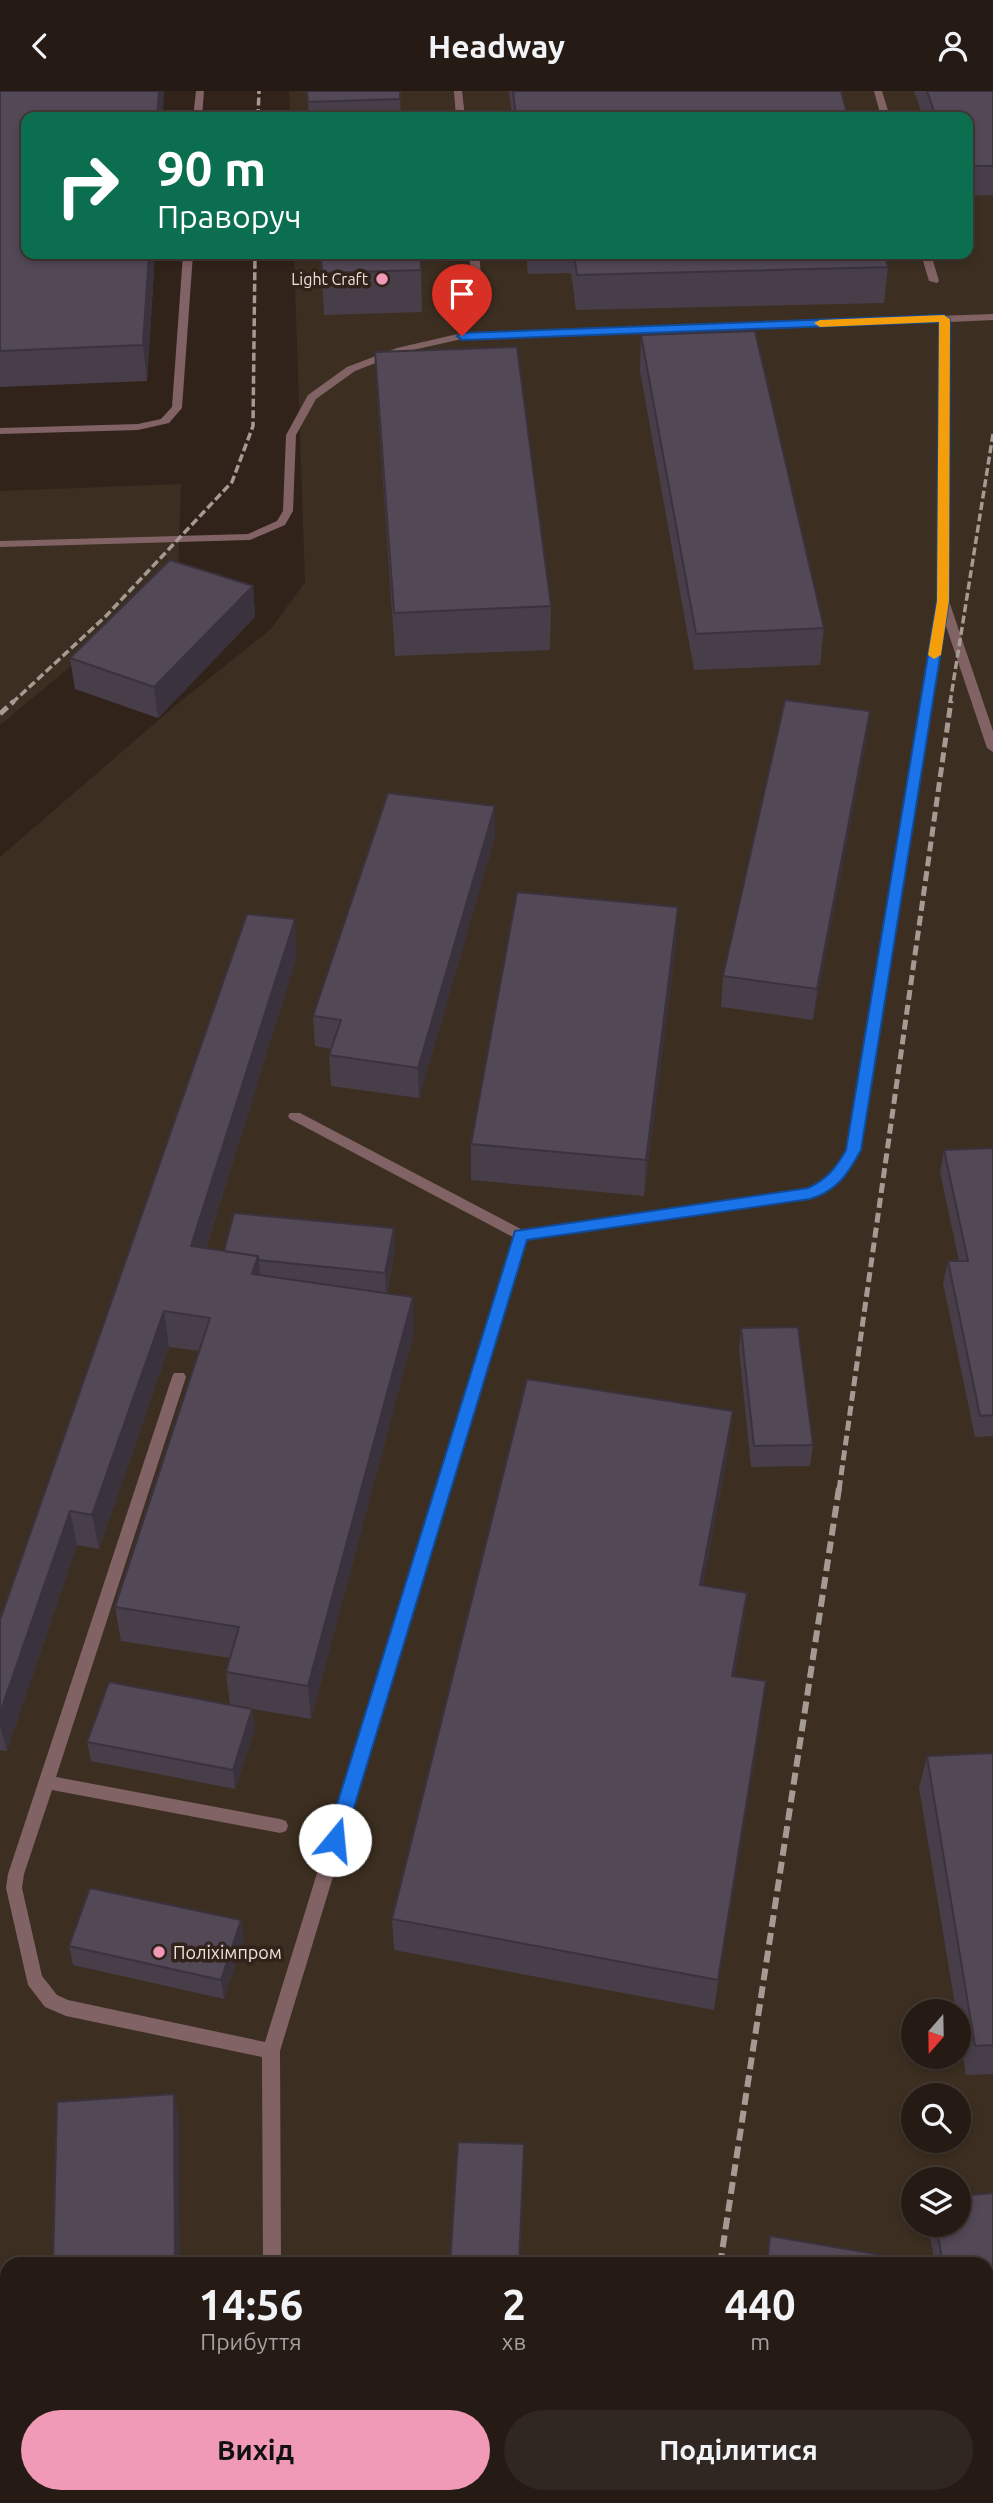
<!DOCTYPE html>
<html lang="uk">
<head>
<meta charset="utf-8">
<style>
  body { margin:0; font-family:Ubuntu,sans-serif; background:#312722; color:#f1f3f6; height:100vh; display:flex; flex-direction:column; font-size:26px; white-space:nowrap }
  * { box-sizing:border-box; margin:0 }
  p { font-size:23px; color:#a3a1a0 }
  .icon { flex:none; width:38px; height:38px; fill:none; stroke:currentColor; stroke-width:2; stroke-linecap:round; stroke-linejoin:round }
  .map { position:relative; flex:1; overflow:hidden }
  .panel { position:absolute; left:0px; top:2166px; width:994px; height:247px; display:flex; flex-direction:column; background:#251a14; border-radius:21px 21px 0 0; box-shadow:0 4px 10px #0003,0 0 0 2px #423834 }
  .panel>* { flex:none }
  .top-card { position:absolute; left:21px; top:21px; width:952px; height:147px; border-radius:14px; box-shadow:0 4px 10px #0003,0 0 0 2px #423834; background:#0b6e4f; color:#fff; overflow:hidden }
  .needle { width:46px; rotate:200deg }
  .fabs { position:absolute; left:901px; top:1908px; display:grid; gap:14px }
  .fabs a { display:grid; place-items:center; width:70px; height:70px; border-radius:50%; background:#251a14; box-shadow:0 4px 10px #0003,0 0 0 2px #423834; font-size:35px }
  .pin { position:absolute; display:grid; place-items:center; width:60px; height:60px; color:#fff; margin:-72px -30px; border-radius:50% 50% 50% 0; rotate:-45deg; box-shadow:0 0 7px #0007 }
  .pin .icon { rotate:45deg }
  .me { position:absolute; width:77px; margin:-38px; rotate:17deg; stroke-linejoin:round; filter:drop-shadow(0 0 5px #0008) }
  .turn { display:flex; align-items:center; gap:24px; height:147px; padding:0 21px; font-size:32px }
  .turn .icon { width:91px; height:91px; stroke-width:2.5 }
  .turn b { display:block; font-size:49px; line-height:60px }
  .eta { display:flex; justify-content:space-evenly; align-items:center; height:119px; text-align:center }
  .eta b { font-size:42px; font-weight:700; line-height:49px }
  .primary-button { display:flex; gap:14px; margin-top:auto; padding:14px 21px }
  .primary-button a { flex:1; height:80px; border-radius:42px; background:#f09ab7; color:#111; font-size:28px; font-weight:700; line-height:80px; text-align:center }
  .primary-button a+a { background:#312722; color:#f1f3f6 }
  header { display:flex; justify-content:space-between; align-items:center; height:91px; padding:0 21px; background:#251a14; font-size:32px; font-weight:700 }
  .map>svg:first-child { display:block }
</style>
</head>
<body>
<header><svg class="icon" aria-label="back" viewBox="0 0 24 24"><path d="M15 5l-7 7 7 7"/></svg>Headway<svg class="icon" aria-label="person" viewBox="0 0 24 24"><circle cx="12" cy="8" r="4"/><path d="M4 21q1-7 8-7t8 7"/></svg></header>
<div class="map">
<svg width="993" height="2412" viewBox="0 0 993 2412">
  <rect width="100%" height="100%" fill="#31231a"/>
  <g fill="#3c2f21" fill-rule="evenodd">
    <path d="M289,0H993V2412H0V766L176,614L271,538L305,491L294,163H968V26H290ZM914,1920H959V1965H914ZM914,2004H959V2049H914ZM914,2088H959V2133H914ZM7,2174H987V2406H7Z"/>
    <polygon points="181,393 178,486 0,634 0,400"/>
  </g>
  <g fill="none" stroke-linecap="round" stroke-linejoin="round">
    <g fill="#816265" fill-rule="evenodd">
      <polygon points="196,0 204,0 202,26 193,26"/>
      <polygon points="454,0 462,0 465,26 456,26"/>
      <polygon points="874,0 882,0 890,26 881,26"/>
      <polygon points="183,163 193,163 182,317 169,332 138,339 0,343 0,337 138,333 161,328 172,316"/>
      <polygon points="469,163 479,163 483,203 478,206 473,203"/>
      <polygon points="921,163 931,163 939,190 937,192 929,190"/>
      <path d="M993,223V229L950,231L949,510L993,640V661L987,657L945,532L861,1060C848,1081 834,1099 810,1107L527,1148L280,1960L281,2174H263L262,1966L66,1925L45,1916L28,1894L6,1797L8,1783L172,1286L174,1282H184L186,1286L56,1686L280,1728L286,1730L288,1735L286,1740L280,1742L52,1699L24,1783L22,1797L42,1885L57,1904L68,1909L265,1951L513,1146L290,1028L288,1025L290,1022H300L523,1139L808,1097C826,1089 837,1076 847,1060L937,510L940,231L462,248L404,261L355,280L316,308L296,344L293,420L285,434L250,449L0,456V450L248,443L277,430L283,420L286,344L308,304L347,276L397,257L462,242Z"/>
      <rect x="264" y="2406" width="20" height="6"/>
    </g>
    <g stroke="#a69b94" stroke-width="3.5" stroke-dasharray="8 3.5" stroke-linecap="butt">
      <polyline points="258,26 259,0"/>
      <polyline points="12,612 106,525 232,391 253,335 255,163"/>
      <polyline points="950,612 993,343"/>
    </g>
    <g stroke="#a69b94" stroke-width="5" stroke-dasharray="10 5" stroke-linecap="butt">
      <polyline points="0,623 14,610"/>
      <polyline points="839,1399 951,610"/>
    </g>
    <g stroke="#a69b94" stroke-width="6" stroke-dasharray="12 6" stroke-linecap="butt">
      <polyline points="720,2174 839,1397"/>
      <polyline points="684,2412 685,2406"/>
    </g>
  </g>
  <g fill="#473e4a">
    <polygon points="0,0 26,163 155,163 147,290 0,296"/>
    <polygon points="307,0 400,8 401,26 309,26"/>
    <polygon points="509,0 841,0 848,26 512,26"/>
    <polygon points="914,0 993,0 993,104 968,105 968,26 923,26"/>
    <polygon points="321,163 421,179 422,221 324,224"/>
    <polygon points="526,163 884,163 888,176 884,212 576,219 571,182 528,183"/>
    <polygon points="641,244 824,537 820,574 694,579 640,280"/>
    <polygon points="375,261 551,515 550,559 395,565 377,304"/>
    <polygon points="253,495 255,526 158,627 75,598 70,567"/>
    <polygon points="870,620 866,650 813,929 721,916 723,885"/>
    <polygon points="495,715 495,746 419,1007 331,995 329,964 332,958 315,955 313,925"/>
    <polygon points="676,852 644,1105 471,1089 471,1053"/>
    <polygon points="297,865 206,1157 224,1160 395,1159 387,1202 414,1242 311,1628 252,1618 255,1638 235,1698 91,1670 87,1651 230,1614 226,1581 230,1567 121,1550 115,1516 199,1260 169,1256 99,1458 77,1454 7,1660 0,1659 0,1529"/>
    <polygon points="993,1057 993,1345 975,1346 943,1192 948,1170 959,1170 940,1081 944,1059"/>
    <polygon points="741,1237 813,1354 810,1375 751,1376 739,1258"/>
    <polygon points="729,1355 703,1494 747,1502 743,1535 734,1585 762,1623 714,1919 394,1859 392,1828"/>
    <polygon points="993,1662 993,1983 966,1984 959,1939 959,1920 956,1920 919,1697 927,1665"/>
    <polygon points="241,1829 244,1848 224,1908 73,1874 69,1855"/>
    <polygon points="993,2102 993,2200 987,2201 987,2174 935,2174 928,2133 959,2133"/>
    <polygon points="993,2208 993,2412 985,2412 984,2406 987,2406 987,2209"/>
  </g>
  <g fill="#3a323c">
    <polygon points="159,0 164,0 163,26 157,26"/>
    <polygon points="149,163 155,163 147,290 143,254"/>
    <polygon points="253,495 255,526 158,627 154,596"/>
    <polygon points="870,620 866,650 813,929 817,898"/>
    <polygon points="495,715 495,746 419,1007 418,977"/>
    <polygon points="678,816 676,852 644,1105 646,1069"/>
    <polygon points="295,828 297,865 195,1191 191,1155"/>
    <polygon points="394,1137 395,1159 386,1203 385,1182"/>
    <polygon points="258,1165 262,1201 252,1183"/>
    <polygon points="413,1206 414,1242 311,1628 308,1595"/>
    <polygon points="164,1220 169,1256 99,1458 92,1424"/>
    <polygon points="733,1320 729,1355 697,1528 700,1494"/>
    <polygon points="70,1420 77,1454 7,1660 0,1634 0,1622"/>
    <polygon points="747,1502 743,1535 728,1618 732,1585"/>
    <polygon points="766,1590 762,1623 714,1919 718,1889"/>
    <polygon points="252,1618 255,1638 235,1698 233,1679"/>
    <polygon points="241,1829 244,1848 224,1908 221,1889"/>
    <polygon points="174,2003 179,2027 180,2174 175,2174"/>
    <rect x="176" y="2406" width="5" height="6"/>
  </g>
  <g fill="#534856" stroke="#3a323c" stroke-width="2">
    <polygon points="0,0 159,0 157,26 26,26 26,163 149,163 143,254 0,260"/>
    <polygon points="307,0 400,0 400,8 308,11"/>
    <polygon points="513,0 841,0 848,26 516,26"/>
    <polygon points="927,0 993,0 993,75 968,75 968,26 936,26"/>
    <polygon points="321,163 420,163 421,179 322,182"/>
    <polygon points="574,163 884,163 888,176 577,184"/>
    <polygon points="755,240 824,537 696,543 641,244"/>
    <polygon points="517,256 551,515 394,522 375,261"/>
    <polygon points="170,469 253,495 154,596 70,567"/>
    <polygon points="785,609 870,620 817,898 723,885"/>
    <polygon points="388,702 495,715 418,977 329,964 341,929 313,925"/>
    <polygon points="517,801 678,816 646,1069 471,1053"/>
    <polygon points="247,823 295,828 191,1155 258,1165 252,1183 413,1206 308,1595 226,1581 239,1536 115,1516 210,1227 164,1220 92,1424 70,1420 0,1622 0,1529"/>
    <polygon points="993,1057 993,1324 980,1325 948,1170 968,1170 944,1059"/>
    <polygon points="234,1122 394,1137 385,1182 259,1169 258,1165 224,1160"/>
    <polygon points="798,1236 813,1354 754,1355 741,1237"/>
    <polygon points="527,1288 733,1320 700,1494 747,1502 732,1585 766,1590 718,1889 392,1828"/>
    <polygon points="109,1591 252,1618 233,1679 87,1651"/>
    <polygon points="993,1662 993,1954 975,1955 927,1665"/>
    <polygon points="90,1797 241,1829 221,1889 69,1855"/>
    <polygon points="174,2003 175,2174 53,2174 57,2011"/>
    <polygon points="458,2051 524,2053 519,2174 450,2174"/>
    <polygon points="993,2102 993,2184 987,2185 987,2174 943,2174 936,2133 959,2133 959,2105"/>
    <polygon points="770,2145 893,2166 892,2174 767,2174"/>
    <polygon points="993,2208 993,2374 987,2339 987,2209"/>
    <rect x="46" y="2406" width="130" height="6"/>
    <polygon points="304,2406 468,2406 469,2412 305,2412"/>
    <polygon points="736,2406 867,2406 866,2412 735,2412"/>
  </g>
  <path fill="#1a73e8" stroke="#114b97" stroke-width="2" d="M944,224L950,228L949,510L861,1059C848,1083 837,1100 810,1108L527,1149L344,1749L342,1755L335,1757L329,1755L326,1749L515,1140L808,1097C826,1089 836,1077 846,1059L937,510L939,231L462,249L457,245L462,242Z"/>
  <polygon fill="#f59e0b" points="944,224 950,228 949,510 941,564 934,568 928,564 937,510 939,231 820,236 814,232 820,229"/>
  <g fill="#f09ab7" stroke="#31231a" stroke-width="2.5">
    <circle cx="382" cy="188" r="7"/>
    <circle cx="159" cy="1861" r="7"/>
  </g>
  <g text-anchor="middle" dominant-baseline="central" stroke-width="7" stroke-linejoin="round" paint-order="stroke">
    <g font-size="16" fill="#ece2dc" stroke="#31231a" text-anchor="end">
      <text x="368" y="188">Light Craft</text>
    </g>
    <g font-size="18" fill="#ece2dc" stroke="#31231a" text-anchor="start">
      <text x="173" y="1861">Поліхімпром</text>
    </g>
  </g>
</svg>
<div class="fabs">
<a><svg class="needle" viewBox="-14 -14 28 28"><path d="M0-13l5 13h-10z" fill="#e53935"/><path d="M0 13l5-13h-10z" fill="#a3a1a0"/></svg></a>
<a><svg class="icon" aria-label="search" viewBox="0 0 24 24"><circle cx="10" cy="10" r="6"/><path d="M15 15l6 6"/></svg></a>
<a><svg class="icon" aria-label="layers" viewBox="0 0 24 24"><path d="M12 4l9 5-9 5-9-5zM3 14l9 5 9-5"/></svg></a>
</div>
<div class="pin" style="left:462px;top:245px;background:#d93025"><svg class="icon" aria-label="arrive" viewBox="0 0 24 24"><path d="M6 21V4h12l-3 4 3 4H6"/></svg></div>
<svg class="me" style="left:335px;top:1749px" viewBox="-20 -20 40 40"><circle r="19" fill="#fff"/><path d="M0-13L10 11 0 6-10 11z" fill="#1a73e8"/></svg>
<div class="top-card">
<div class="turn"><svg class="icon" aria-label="right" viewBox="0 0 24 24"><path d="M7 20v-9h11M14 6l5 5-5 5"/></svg><div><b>90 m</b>Праворуч</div></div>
</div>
<section class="panel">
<div class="eta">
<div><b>14:56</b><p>Прибуття</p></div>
<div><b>2</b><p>хв</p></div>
<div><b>440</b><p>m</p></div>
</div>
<div class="primary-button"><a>Вихід</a><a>Поділитися</a></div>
</section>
</div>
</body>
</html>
